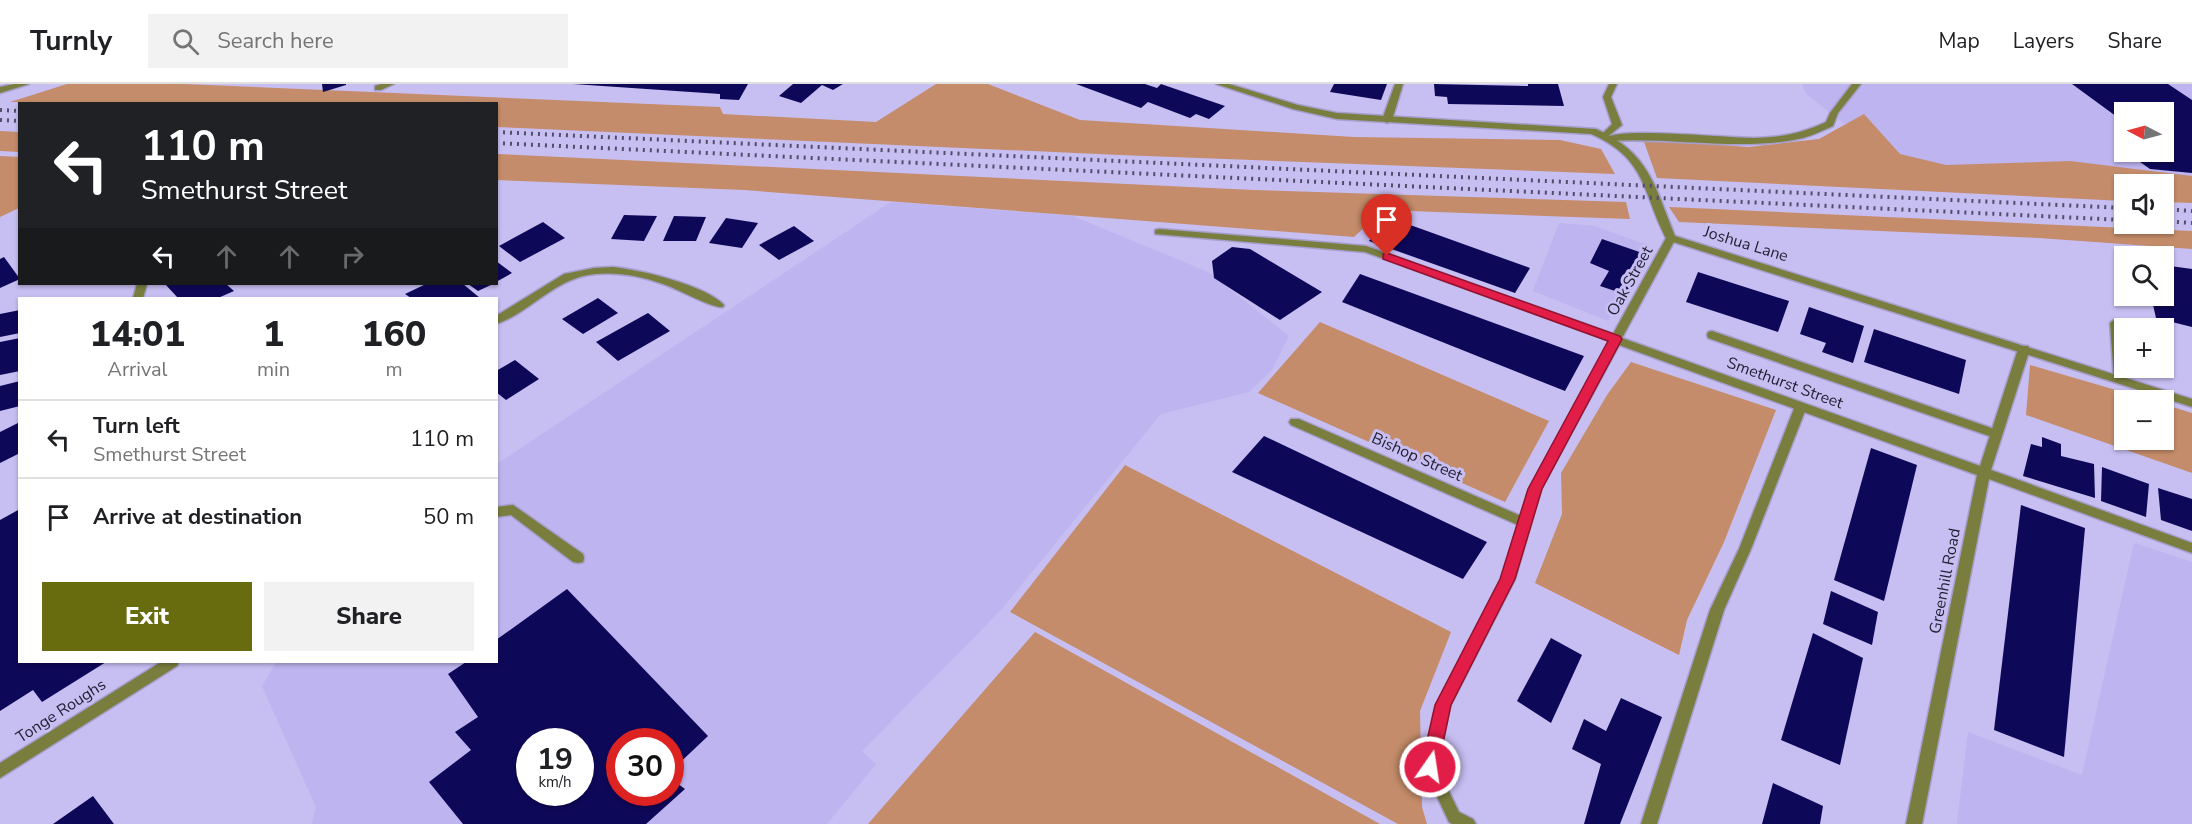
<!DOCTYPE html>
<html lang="en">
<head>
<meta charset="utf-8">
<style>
  body { margin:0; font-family:"Nunito Sans",sans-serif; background:#f2f2f2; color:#202124; height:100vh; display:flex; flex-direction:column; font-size:22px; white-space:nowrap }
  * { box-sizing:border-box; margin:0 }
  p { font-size:20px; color:#757577 }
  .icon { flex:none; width:33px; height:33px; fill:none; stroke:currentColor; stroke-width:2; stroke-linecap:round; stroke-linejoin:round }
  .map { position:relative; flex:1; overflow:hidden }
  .panel { position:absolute; left:18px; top:213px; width:480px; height:366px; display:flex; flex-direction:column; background:#fff; border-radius:0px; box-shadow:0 2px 4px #0004 }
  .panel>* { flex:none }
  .banner { position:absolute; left:18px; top:18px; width:480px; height:183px; border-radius:0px; box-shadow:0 2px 4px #0004; background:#202124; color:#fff; overflow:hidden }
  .needle { width:39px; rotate:276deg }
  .controls { position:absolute; left:2114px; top:18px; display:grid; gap:12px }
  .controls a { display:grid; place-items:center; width:60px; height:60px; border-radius:0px; background:#fff; box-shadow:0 2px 4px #0004; font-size:30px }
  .speed { position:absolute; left:516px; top:644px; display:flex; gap:12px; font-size:30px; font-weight:700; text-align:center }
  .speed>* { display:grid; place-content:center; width:78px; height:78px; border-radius:50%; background:#fff; box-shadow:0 2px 4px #0004; line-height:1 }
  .speed small { font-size:15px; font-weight:400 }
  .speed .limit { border:9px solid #d22; background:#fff; color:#111 }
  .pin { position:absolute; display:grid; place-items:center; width:51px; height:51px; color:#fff; margin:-62px -26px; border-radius:50% 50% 50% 0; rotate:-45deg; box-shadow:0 0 6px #0007 }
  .pin .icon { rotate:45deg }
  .me { position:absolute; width:66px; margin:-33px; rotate:13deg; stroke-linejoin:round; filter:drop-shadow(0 0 4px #0008) }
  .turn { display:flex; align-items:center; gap:21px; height:126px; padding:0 24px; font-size:27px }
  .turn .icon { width:78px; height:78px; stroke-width:2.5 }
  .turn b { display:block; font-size:42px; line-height:51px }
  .lanes { display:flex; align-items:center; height:57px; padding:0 24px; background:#0003; justify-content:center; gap:30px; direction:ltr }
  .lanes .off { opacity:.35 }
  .eta { display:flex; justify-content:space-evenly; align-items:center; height:102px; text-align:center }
  .eta b { font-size:36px; font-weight:800; line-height:42px }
  .primary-button { display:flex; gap:12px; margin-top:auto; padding:12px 24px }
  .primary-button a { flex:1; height:69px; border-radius:0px; background:#686c0e; color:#fff; font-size:24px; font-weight:800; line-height:69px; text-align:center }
  .primary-button a+a { background:#f2f2f2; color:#202124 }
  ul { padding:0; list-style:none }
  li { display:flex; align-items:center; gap:18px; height:78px; padding:0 24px; border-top:2px solid #e0e0e0 }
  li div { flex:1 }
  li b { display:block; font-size:22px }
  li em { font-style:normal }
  header { display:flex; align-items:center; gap:36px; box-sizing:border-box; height:84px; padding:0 30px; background:#fff; border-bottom:2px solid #e0e0e0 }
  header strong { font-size:28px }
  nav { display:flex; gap:33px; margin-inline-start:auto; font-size:21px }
  .search { width:420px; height:54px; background:#f2f2f2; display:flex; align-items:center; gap:15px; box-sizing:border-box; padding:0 21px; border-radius:0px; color:#757577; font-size:22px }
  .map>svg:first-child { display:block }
</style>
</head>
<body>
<header>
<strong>Turnly</strong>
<div class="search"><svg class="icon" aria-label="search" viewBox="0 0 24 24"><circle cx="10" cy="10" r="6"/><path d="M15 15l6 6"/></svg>Search here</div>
<nav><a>Map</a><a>Layers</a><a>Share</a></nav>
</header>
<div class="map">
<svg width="2192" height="740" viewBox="0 0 2192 740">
  <rect width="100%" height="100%" fill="#c7bef2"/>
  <g fill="#beb4ef" fill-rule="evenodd">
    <path d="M1802,0H2192V111L2163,100H2124L1900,82L1806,10ZM2124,28H2163V68H2124Z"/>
    <path d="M891,118L1073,132L1208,188L1289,252L1272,286L1249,308L1161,330L1001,526L862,667L876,680L827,740H312L316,723L262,602L276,578H496L497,380ZM530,657H580V708H530ZM620,657H670V708H620Z"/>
    <polygon points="1559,139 1594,142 1653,163 1608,237 1533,207"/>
    <polygon points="2134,459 2192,478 2192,740 1957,740 1968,648 2082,691"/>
  </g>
  <g fill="#c48c6a">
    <polygon points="67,0 184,0 720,23 723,30 876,38 936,0 988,0 1080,36 1354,53 1560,56 1601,65 1615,90 1120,71 497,43 496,20 10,18"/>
    <polygon points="1864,30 1900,70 1946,81 2070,77 2192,92 2192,119 2163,118 2163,100 2124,100 2124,117 1657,94 1643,55 1748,63 1819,55"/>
    <polygon points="0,47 19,48 19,68 0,67"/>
    <polygon points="497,70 1253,106 1626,118 1630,135 1383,126 1354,153 744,106 497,96"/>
    <polygon points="0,72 20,73 19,124 0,133"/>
    <polygon points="1669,123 2192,147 2192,165 2039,154 1679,138"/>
    <polygon points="1320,238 1549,337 1505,418 1258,309"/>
    <polygon points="1631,278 1776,326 1724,458 1687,536 1679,571 1535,499 1562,430 1561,389 1607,311"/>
    <polygon points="2030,281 2150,316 2124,316 2124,356 2163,356 2163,320 2192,329 2192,389 2026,331"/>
    <polygon points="1125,381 1451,548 1420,627 1422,723 1427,740 1398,740 1010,528"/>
    <polygon points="1035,548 1380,740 868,740"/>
  </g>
  <g fill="#0e0859" fill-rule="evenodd">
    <polygon points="322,0 346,0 346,1 323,8"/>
    <polygon points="573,0 748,0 739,16 720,15 720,10"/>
    <polygon points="793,0 843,0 833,6 822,1 801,19 779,12"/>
    <polygon points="1076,0 1145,0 1157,4 1161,0 1225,22 1209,35 1196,30 1190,34 1148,18 1141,24"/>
    <polygon points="1334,0 1387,0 1381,16 1330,8"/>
    <polygon points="1434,0 1528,2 1528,0 1558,0 1564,22 1448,20 1447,13 1435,12"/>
    <polygon points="2072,0 2168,0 2192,16 2192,89 2150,85 2133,73 2167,68 2163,66 2163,28 2124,28 2124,38"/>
    <polygon points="624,131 657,132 644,157 611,155"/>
    <polygon points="674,132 706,133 696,157 663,157"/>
    <polygon points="1388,133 1530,184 1515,209 1369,157"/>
    <polygon points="726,134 758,139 742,164 709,159"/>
    <polygon points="543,138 565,154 520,178 499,162"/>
    <polygon points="794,142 814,157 779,176 759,161"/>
    <polygon points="1602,155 1648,171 1627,211 1600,202 1609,187 1590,179"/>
    <polygon points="1232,163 1250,165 1322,208 1280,236 1214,194 1212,177"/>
    <polygon points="4,173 20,195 0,204 0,175"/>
    <polygon points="496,177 512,189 496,198"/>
    <polygon points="2163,181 2192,185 2192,243 2156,234 2151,212 2163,212"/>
    <polygon points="1698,188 1789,217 1778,248 1686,218"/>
    <polygon points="1360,190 1584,272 1565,307 1342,218"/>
    <polygon points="165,200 226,200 234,207 218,214 178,214"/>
    <polygon points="426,200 463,200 480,214 411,214 405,210"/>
    <polygon points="468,200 493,200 478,207"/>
    <polygon points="598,214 618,229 583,250 562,235"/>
    <polygon points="1809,223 1864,242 1853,279 1822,268 1826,259 1800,250"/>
    <polygon points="20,226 20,249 0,253 0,230"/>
    <polygon points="648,229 670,247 618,277 596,258"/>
    <polygon points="1874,245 1966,276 1959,310 1864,278"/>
    <polygon points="20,254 20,287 0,291 0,258"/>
    <polygon points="515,276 539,295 506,316 496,308 496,287"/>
    <polygon points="20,297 20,322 0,327 0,302"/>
    <polygon points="20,338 20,369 0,379 0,348"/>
    <polygon points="1264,352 1487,458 1463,495 1232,388"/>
    <polygon points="2042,353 2061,360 2061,372 2094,380 2095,414 2023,392 2031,360 2042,363"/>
    <polygon points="1871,364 1917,381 1884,517 1834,496"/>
    <polygon points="2102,383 2149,400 2146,433 2101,417"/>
    <polygon points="2158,404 2192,415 2192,447 2161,436"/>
    <polygon points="2021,421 2085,444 2064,673 1994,646"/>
    <polygon points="20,425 20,578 106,578 42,618 33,606 0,627 0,436"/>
    <path d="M567,505L708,652L670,688V657H620V708H670V694L685,705L646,740H463L429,698L471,666L455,648L478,633L448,590L466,578H496V556ZM530,657H580V708H530Z"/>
    <polygon points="1831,507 1878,528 1872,561 1823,540"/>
    <polygon points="1813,549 1863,574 1840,681 1781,656"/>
    <polygon points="1551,554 1582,571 1551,639 1517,617"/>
    <polygon points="1621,614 1662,633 1620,740 1584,740 1601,680 1572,665 1584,635 1606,647"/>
    <polygon points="1773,699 1823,722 1820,740 1762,740"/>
    <polygon points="93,712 114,740 53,740"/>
  </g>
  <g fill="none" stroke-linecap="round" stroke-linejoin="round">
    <defs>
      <g id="service">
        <polygon points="1395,0 1403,0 1392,36 1387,39 1382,36"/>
        <path d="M1852,0H1861L1838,29L1833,42C1823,46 1814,51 1803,54C1744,68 1672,53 1610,57L1605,54C1621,43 1727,54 1754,54C1782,53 1800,50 1826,38L1830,29Z"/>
        <polygon points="2115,235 2120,239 2126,296 2120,300 2114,296 2110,239"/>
        <polygon points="1712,247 2000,347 2002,350 1996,354 1992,353 1708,254 1707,251 1708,248"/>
        <polygon points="1801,318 1807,322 1751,465 1724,526 1657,740 1641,740 1710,526 1739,465 1795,322"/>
        <polygon points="513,421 583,470 584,474 583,478 578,479 573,478 511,431 496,433 496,423"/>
      </g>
      <g id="minor">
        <polygon points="14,0 29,0 0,9 0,3"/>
        <polygon points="381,0 394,0 381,6 375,6 375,2"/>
        <polygon points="1609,0 1617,0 1611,13 1622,41 1606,54 1601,51 1612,40 1603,13"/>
        <polygon points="1159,145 1366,162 1613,250 1666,154 1667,152 1675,152 1676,154 1622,254 1980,382 2018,265 2020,262 2028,262 2030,265 1991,386 2192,459 2192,469 1989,395 1922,740 1906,740 1977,391 1619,261 1541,405 1515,495 1450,622 1437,683 1459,728 1473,735 1476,740 1452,740 1449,738 1423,683 1436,621 1502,495 1518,441 1291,341 1289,338 1291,335 1299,335 1521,432 1529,405 1610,257 1365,168 1155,150 1155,146"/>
        <path d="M613,183C641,186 705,201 724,221L723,223C713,225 676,204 663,200C641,192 618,188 595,190C554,194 532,228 496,240V232L564,190L594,184Z"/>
        <polygon points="137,200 147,200 143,214 133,214"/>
        <polygon points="161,578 179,578 177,582 0,694 0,679"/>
      </g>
      <path id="tertiary" d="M1216,0H1229L1298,21L1337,29L1596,45C1649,68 1655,103 1675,152L2192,315V323L1667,156C1642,109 1648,75 1591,50L1337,35L1293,25Z"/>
    </defs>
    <use href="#service" stroke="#a69ecb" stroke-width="3"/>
    <use href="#minor" stroke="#a69ecb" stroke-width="3"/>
    <use href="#tertiary" stroke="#a69ecb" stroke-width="3"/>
    <use href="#service" fill="#797d3e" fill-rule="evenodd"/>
    <use href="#minor" fill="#797d3e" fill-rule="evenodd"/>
    <use href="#tertiary" fill="#797d3e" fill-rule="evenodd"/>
    <g stroke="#524d69" stroke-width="4" stroke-dasharray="2 5" stroke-linecap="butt">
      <polyline points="0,26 20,27"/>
      <polyline points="0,36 20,37"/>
      <polyline points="496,48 2124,124"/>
      <polyline points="496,59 2124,136"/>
      <polyline points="2163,125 2192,127"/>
      <polyline points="2163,137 2192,139"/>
    </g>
  </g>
  <polygon fill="#e11d48" stroke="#92132f" stroke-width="1.5" points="1387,169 1620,252 1622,255 1542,405 1515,495 1451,621 1438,683 1436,688 1430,690 1424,688 1421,683 1435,621 1500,495 1528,405 1608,257 1383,175 1383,170"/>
  <g text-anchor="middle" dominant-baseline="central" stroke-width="6" stroke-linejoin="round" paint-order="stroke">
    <g font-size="16" fill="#221e31" stroke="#c7bef2">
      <text transform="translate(1746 160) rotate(17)">Joshua Lane</text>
      <text transform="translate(1630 197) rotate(-61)">Oak Street</text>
      <text transform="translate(1785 299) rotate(20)">Smethurst Street</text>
      <text transform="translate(1417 373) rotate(24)">Bishop Street</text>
      <text transform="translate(1945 497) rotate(-79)">Greenhill Road</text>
      <text transform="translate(61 627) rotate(-33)">Tonge Roughs</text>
    </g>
  </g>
</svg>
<div class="controls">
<a><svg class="needle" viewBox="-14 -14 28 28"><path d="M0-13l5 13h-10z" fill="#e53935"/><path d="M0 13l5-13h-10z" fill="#757577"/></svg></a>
<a><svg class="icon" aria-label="sound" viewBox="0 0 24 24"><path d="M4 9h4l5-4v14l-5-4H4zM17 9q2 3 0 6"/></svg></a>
<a><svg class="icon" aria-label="search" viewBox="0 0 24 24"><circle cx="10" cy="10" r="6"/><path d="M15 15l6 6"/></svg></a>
<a>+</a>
<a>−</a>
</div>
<div class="speed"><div>19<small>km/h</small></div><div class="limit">30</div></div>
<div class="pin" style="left:1387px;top:172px;background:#d93025"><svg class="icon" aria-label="arrive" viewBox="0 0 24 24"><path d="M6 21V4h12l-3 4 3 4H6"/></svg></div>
<svg class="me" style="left:1430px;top:683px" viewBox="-20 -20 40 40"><circle r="17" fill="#e11d48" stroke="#fff" stroke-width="3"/><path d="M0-11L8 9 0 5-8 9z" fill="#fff"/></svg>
<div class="banner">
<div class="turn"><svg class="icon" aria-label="left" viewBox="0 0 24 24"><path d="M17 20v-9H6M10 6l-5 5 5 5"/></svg><div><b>110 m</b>Smethurst Street</div></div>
<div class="lanes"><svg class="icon" aria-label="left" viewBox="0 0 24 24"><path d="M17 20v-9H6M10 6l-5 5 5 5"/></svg><svg class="icon off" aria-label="ahead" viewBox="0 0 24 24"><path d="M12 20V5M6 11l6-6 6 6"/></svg><svg class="icon off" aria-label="ahead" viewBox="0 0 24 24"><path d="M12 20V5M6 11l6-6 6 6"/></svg><svg class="icon off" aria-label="right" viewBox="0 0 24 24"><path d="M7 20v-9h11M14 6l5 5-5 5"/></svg></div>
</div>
<section class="panel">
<div class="eta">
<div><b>14:01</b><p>Arrival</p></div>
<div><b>1</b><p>min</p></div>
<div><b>160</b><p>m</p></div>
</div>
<ul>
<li><svg class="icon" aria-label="left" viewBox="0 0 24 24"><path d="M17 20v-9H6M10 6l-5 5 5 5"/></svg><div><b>Turn left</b><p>Smethurst Street</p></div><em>110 m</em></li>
<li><svg class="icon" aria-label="arrive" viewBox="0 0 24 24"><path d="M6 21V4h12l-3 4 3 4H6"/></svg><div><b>Arrive at destination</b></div><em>50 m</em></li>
</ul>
<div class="primary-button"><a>Exit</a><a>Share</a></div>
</section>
</div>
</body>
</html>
